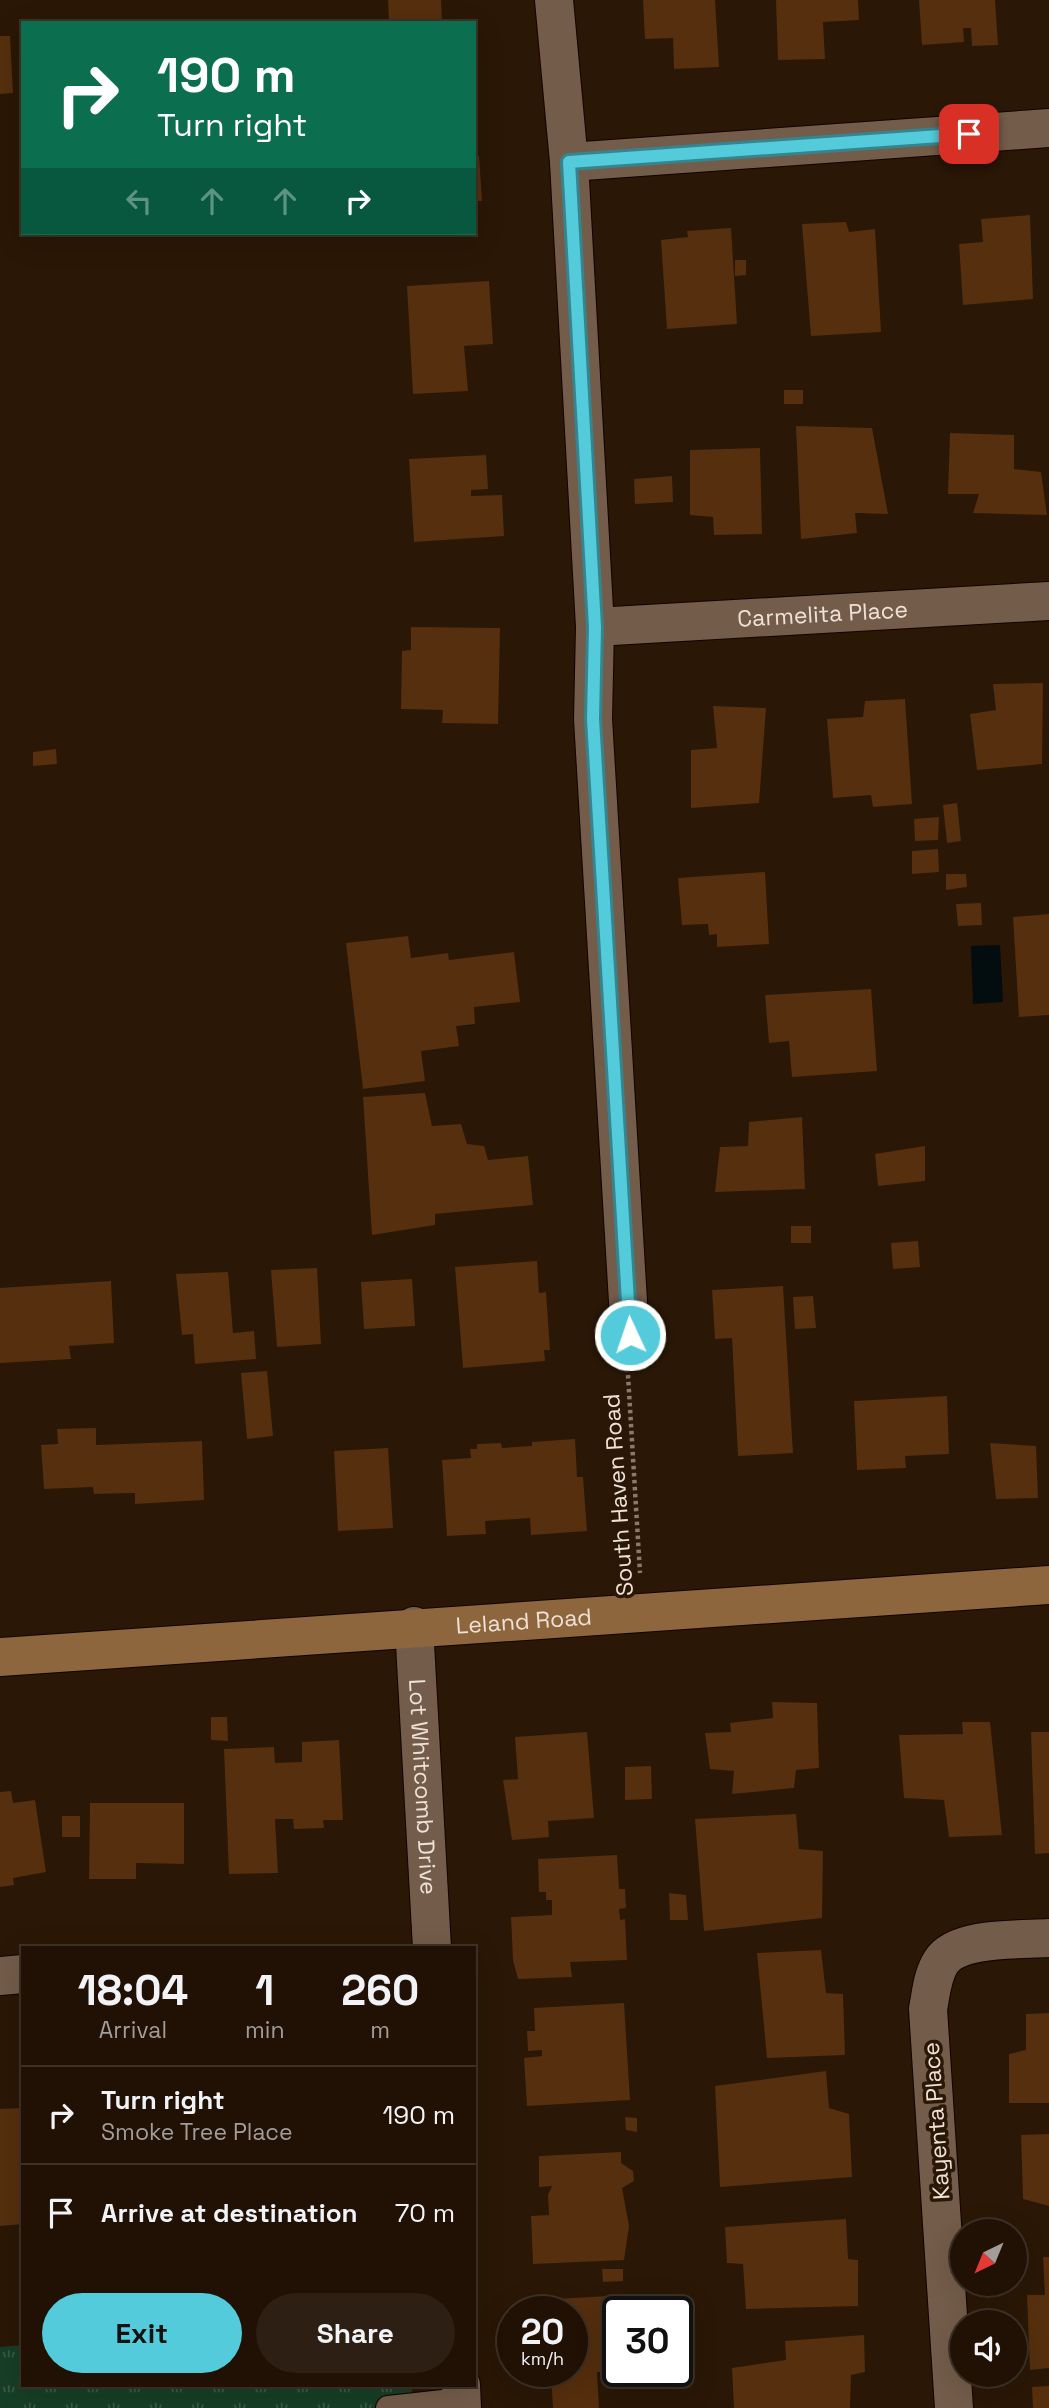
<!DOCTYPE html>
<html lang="en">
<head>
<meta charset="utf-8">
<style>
  body { margin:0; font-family:"Space Grotesk",sans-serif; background:#2d1f13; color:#f1f3f6; height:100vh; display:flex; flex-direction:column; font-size:26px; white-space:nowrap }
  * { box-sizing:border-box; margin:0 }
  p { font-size:23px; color:#a29d9a }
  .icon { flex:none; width:38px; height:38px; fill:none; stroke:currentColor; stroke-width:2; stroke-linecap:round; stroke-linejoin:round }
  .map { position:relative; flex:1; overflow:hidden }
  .details { position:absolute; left:21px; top:1946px; width:455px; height:441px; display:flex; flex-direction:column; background:#201104; border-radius:0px; box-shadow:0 7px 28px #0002,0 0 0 2px #3d3126 }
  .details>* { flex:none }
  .guide { position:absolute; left:21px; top:21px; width:455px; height:214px; border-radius:0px; box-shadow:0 7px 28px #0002,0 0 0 2px #3d3126; background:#0b6e4f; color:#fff; overflow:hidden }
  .needle { width:46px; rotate:223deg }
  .buttons { position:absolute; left:950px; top:2219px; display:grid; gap:14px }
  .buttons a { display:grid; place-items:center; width:77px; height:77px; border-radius:50%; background:#201104; box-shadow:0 7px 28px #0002,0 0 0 2px #3d3126; font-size:35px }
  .speed { position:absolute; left:497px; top:2296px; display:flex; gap:14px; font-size:35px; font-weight:700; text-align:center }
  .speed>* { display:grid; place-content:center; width:91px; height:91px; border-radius:50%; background:#201104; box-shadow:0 7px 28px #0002,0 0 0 2px #3d3126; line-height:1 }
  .speed small { font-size:18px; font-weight:400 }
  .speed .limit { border:4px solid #111; border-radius:10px; background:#fff; color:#111 }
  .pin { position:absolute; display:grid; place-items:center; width:60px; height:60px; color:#fff; margin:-30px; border-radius:14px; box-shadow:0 4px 10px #0006 }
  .me { position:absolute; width:77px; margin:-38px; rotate:357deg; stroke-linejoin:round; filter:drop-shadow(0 0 5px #0008) }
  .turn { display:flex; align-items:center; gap:24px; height:147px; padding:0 21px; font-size:32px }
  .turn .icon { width:91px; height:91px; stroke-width:2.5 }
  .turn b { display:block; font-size:49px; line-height:60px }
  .lanes { display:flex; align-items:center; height:66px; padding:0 21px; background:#0003; justify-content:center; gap:35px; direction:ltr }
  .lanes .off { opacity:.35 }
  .eta { display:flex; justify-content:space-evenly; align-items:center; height:119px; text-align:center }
  .eta b { font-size:42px; font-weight:800; line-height:49px }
  .primary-button { display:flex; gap:14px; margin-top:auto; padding:14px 21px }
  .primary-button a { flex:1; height:80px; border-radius:42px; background:#53cbda; color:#111; font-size:28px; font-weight:800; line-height:80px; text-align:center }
  .primary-button a+a { background:#2d1f13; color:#f1f3f6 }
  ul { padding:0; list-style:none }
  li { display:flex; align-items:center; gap:21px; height:98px; padding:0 21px; border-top:2px solid #3d3126 }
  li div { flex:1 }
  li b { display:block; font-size:26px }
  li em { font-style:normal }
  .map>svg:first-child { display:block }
</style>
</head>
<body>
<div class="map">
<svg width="1049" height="2408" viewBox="0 0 1049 2408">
  <defs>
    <pattern id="grass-tufts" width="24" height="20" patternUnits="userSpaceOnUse" patternTransform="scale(1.75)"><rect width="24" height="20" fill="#173e26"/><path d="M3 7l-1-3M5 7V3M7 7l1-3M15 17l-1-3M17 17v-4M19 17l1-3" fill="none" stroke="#395a45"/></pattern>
  </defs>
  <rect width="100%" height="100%" fill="#2a1706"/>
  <polygon fill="url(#grass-tufts)" points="23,2345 23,2385 412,2385 412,2408 0,2408 0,2347"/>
  <polygon fill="#030c0f" points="1000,945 1003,1002 973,1004 971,946"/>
  <g fill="#552f0e">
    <polygon points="388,0 441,0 442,23 389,23"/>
    <polygon points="643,0 715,0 719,67 674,69 673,38 645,39"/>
    <polygon points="776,0 858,0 859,20 823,22 825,59 778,60"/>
    <polygon points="919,0 995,0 998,45 972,46 971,28 963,28 964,42 922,45"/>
    <polygon points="0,36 10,36 13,93 0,94"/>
    <polygon points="479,156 482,201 474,201 474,157"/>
    <polygon points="1030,215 1033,299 963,305 959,244 983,242 981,219"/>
    <polygon points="846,222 849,232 875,229 881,332 811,336 802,224"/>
    <polygon points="731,228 737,324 667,329 661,240 688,237 687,231"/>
    <polygon points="735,260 746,260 746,275 735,276"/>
    <polygon points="489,281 493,344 464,346 468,391 413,394 407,286"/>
    <rect x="784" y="390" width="19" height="14"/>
    <polygon points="796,426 872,428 888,514 855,513 857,533 801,539"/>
    <polygon points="950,433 1014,435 1014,469 1041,472 1047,515 973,513 979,494 948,494"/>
    <polygon points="760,448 762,534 714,535 713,517 690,515 690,450"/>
    <polygon points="486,455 488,489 471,490 471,496 502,495 504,536 414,542 409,459"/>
    <polygon points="672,476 673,502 635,504 634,479"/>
    <polygon points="411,627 500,628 498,724 442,723 443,710 401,709 402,651 411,650"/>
    <polygon points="1043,683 1042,764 977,770 970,714 996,710 993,684"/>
    <polygon points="905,699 912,804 873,807 871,795 833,798 827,719 863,717 865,701"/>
    <polygon points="713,706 766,708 759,803 691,808 691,750 717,748"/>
    <polygon points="56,749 57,764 33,766 33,752"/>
    <polygon points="957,803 961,841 947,843 943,805"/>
    <polygon points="939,817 938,840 915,841 914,819"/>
    <polygon points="938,849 939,872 912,874 912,851"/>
    <polygon points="765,872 769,944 717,947 717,934 709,935 708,924 682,925 678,878"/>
    <polygon points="946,874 966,874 967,887 946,890"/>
    <polygon points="981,903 982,925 958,926 956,904"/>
    <polygon points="1049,914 1049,1015 1019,1017 1013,917"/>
    <polygon points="408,936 411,958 448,953 449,960 514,952 520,1002 474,1007 475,1024 456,1026 459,1046 421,1051 425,1081 363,1089 346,943"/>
    <polygon points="871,989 877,1071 792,1077 789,1041 769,1043 765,995"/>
    <polygon points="425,1093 432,1126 461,1124 467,1144 484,1146 488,1160 528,1156 533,1205 435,1214 435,1225 372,1235 363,1097"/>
    <polygon points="802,1117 805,1189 715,1192 720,1147 748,1146 749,1122"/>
    <polygon points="925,1146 925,1181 878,1186 875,1154"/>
    <rect x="791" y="1226" width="20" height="17"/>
    <polygon points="918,1241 920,1267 893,1269 891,1243"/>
    <polygon points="537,1261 539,1293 546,1292 550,1350 544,1350 545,1361 463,1368 455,1267"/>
    <polygon points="317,1268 321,1344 277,1347 271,1270"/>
    <polygon points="228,1272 233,1333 254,1331 256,1359 195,1364 193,1334 182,1335 176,1274"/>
    <polygon points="412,1279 415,1326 364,1329 361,1282"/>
    <polygon points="111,1281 114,1343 69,1346 71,1359 0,1363 0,1288"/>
    <polygon points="783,1286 793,1453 738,1456 732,1338 715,1339 712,1290"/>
    <polygon points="813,1296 816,1328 795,1329 793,1297"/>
    <polygon points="267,1371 273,1436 247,1439 241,1373"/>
    <polygon points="947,1396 949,1454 905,1456 906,1468 857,1470 854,1401"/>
    <polygon points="96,1428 96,1445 202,1441 204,1500 135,1504 135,1493 94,1494 93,1487 44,1489 41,1445 58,1444 57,1429"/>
    <polygon points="575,1439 577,1477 583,1477 587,1531 531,1535 530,1518 485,1521 486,1534 447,1536 442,1460 471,1458 470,1449 477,1449 477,1444 501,1443 502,1448 532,1446 532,1442"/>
    <polygon points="990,1443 1036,1446 1038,1498 996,1499"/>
    <polygon points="388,1448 393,1528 338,1531 334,1451"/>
    <polygon points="772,1702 817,1703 819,1768 796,1770 794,1788 732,1794 734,1771 710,1769 705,1733 731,1732 730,1723 773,1718"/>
    <polygon points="211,1717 227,1717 228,1741 211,1740"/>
    <polygon points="962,1722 990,1722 1002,1835 949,1837 944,1800 904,1798 899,1735 963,1734"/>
    <polygon points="587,1732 594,1818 548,1821 549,1837 512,1840 503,1780 518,1779 515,1737"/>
    <polygon points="1031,1732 1049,1732 1049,1853 1035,1854"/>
    <polygon points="339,1740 343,1820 323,1820 324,1828 294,1829 293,1819 275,1819 278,1873 229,1874 224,1749 274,1747 275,1763 302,1762 302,1742"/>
    <polygon points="651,1766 652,1799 625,1800 625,1767"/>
    <polygon points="11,1791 13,1803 35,1800 46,1872 13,1878 14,1885 0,1887 0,1792"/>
    <polygon points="90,1803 184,1803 184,1864 136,1863 136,1879 89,1879"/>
    <polygon points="796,1814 799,1849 823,1851 822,1918 704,1931 695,1819"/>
    <rect x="62" y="1816" width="18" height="21"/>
    <polygon points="617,1855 619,1889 625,1889 626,1908 619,1909 620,1920 625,1919 627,1960 570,1962 572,1977 518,1979 513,1960 511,1917 552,1915 552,1900 546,1900 546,1892 539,1892 538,1859"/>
    <polygon points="669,1893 686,1895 688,1920 670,1920"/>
    <polygon points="821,1950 826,1993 843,1994 845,2055 767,2058 757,1953"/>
    <polygon points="624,2003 630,2100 527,2106 524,2058 542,2056 542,2050 528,2051 527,2031 535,2031 534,2008"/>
    <polygon points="1049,2013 1049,2103 1009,2103 1009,2054 1026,2050 1026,2014"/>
    <polygon points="826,2071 829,2108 849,2114 852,2177 720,2187 715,2086"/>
    <polygon points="23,2108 23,2224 0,2226 0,2109"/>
    <polygon points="625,2117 637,2118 637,2132 626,2130"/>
    <polygon points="1049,2134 1049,2206 1023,2199 1021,2135"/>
    <polygon points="621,2152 621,2163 633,2171 634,2181 622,2188 629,2226 624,2260 533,2264 531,2216 549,2215 548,2195 552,2186 539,2187 539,2156"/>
    <polygon points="846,2219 848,2259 858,2260 858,2306 746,2309 743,2264 727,2263 725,2227"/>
    <polygon points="1043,2257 1049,2257 1049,2368 1030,2370 1027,2295 1045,2295"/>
    <polygon points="602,2269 623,2269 623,2281 603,2282"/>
    <polygon points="608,2296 611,2372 597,2372 599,2408 553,2408 551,2374 544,2374 543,2371 572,2371 572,2312 540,2312 539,2300"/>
    <polygon points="864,2335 865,2372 851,2375 850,2408 734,2408 732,2368 786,2360 785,2341"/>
    <polygon points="1049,2386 1049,2408 1033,2408 1032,2387"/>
  </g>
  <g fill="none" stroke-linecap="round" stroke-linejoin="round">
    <defs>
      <polyline id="lane" points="388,2408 462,2400"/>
      <g id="street">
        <polyline points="554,0 569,162 595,627 593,719 630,1335"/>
        <polyline points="569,162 1049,128"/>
        <path id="s1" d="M595,627L1049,601"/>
        <path id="s2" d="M414,1626L432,1948"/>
        <polyline points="0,1976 23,1974"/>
        <polyline points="461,2385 462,2408"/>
        <path d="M954,2408L928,2009C931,1994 932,1976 941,1962C957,1936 1021,1940 1049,1938"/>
      </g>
      <g id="secondary">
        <path id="s3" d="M0,1657L1049,1585"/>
      </g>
    </defs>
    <use href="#lane" stroke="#120300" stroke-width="26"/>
    <use href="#street" stroke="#120300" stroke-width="40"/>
    <use href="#secondary" stroke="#120300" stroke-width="40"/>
    <polyline stroke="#8a7a6b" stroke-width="4.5" stroke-dasharray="3.5 3.5" stroke-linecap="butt" points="628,1375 640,1573"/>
    <use href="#lane" stroke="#735c49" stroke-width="24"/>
    <use href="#street" stroke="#735c49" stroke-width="38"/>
    <use href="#secondary" stroke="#8d663e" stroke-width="38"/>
  </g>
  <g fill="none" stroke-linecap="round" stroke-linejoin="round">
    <defs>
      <polyline id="route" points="630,1335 593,719 595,627 569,162 969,134"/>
    </defs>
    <use href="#route" stroke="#36848e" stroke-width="18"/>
    <use href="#route" stroke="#53cbda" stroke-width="12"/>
  </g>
  <g text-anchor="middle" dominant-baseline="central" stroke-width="7" stroke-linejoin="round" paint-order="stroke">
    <g font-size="23" fill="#efe1d6" stroke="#2a1706">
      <text stroke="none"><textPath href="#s1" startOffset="228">Carmelita Place</textPath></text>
      <text transform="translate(618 1495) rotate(-94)">South Haven Road</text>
      <text stroke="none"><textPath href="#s3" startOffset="525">Leland Road</textPath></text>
      <text stroke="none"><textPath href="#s2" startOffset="161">Lot Whitcomb Drive</textPath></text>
      <text transform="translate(936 2121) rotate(-94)">Kayenta Place</text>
    </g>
  </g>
</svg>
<div class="buttons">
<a><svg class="needle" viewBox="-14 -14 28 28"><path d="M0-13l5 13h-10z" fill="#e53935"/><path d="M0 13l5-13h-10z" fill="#a29d9a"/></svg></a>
<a><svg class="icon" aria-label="sound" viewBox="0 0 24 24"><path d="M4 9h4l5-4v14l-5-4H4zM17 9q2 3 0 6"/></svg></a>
</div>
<div class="speed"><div>20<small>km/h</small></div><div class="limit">30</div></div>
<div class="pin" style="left:969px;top:134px;background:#d93025"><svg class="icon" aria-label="arrive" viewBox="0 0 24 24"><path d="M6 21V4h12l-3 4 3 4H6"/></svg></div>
<svg class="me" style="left:630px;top:1335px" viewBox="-20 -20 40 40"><circle r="17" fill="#53cbda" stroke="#fff" stroke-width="3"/><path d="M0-11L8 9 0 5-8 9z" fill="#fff"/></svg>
<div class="guide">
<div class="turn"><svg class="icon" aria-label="right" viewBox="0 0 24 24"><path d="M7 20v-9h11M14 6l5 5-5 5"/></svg><div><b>190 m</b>Turn right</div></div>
<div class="lanes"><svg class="icon off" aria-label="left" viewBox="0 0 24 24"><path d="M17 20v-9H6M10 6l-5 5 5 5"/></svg><svg class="icon off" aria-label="ahead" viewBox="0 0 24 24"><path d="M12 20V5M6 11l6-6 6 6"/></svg><svg class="icon off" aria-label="ahead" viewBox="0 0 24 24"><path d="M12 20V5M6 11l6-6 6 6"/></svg><svg class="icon" aria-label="right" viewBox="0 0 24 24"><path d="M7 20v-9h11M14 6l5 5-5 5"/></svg></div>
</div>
<section class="details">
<div class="eta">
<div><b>18:04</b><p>Arrival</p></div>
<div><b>1</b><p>min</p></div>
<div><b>260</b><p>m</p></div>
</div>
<ul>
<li><svg class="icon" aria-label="right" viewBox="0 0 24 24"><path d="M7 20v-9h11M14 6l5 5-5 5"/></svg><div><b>Turn right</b><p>Smoke Tree Place</p></div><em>190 m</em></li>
<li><svg class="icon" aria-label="arrive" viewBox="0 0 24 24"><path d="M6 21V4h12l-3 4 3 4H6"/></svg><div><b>Arrive at destination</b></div><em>70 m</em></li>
</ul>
<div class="primary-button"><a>Exit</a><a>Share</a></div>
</section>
</div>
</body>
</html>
